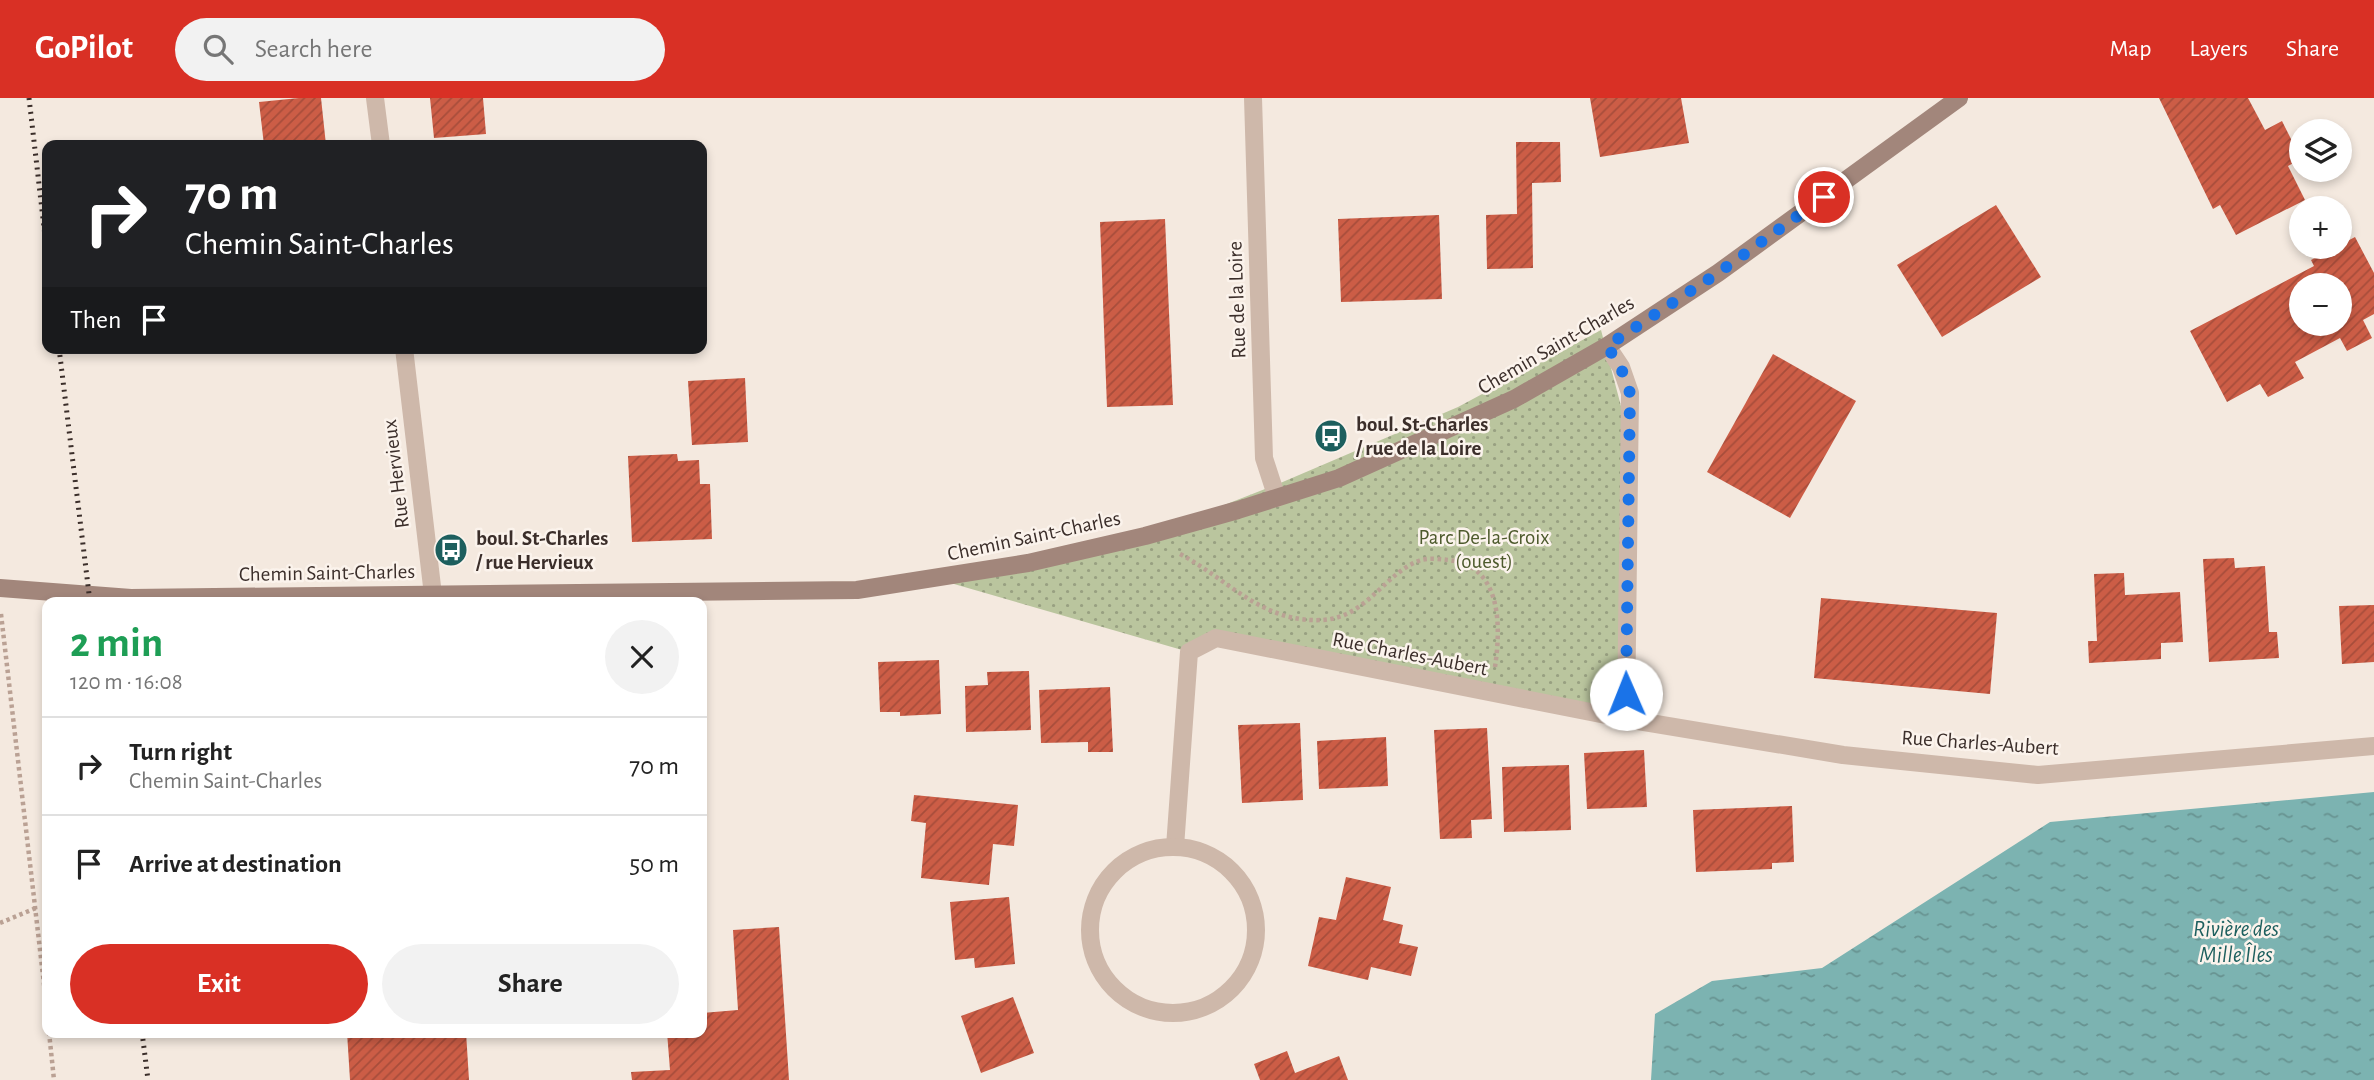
<!DOCTYPE html>
<html lang="en">
<head>
<meta charset="utf-8">
<style>
  body { margin:0; font-family:"Alegreya Sans",sans-serif; background:#f2f2f2; color:#222; height:100vh; display:flex; flex-direction:column; font-size:26px; white-space:nowrap }
  * { box-sizing:border-box; margin:0 }
  p { font-size:23px; color:#767676 }
  .icon { flex:none; width:38px; height:38px; fill:none; stroke:currentColor; stroke-width:2; stroke-linecap:round; stroke-linejoin:round }
  .map { position:relative; flex:1; overflow:hidden }
  .drawer { position:absolute; left:42px; top:499px; width:665px; height:441px; display:flex; flex-direction:column; background:#fff; border-radius:14px; box-shadow:0 4px 10px #0003 }
  .drawer>* { flex:none }
  .hud { position:absolute; left:42px; top:42px; width:665px; height:214px; border-radius:14px; box-shadow:0 4px 10px #0003; background:#202124; color:#fff; overflow:hidden }
  .tools { position:absolute; left:2289px; top:21px; display:grid; gap:14px }
  .tools a { display:grid; place-items:center; width:63px; height:63px; border-radius:50%; background:#fff; box-shadow:0 4px 10px #0003; font-size:35px }
  .pin { position:absolute; display:grid; place-items:center; width:60px; height:60px; color:#fff; margin:-30px; border:4px solid #fff; border-radius:50%; box-shadow:0 2px 7px #0007 }
  .me { position:absolute; width:77px; margin:-38px; rotate:359deg; stroke-linejoin:round; filter:drop-shadow(0 0 5px #0008) }
  .turn { display:flex; align-items:center; gap:24px; height:147px; padding:0 28px; font-size:32px }
  .turn .icon { width:91px; height:91px; stroke-width:2.5 }
  .turn b { display:block; font-size:49px; line-height:60px }
  .then { display:flex; align-items:center; height:66px; padding:0 28px; background:#0003; gap:14px; font-size:26px }
  .round { display:grid; place-items:center; flex:none; width:74px; height:74px; border-radius:37px; background:#f2f2f2 }
  .headline { display:flex; align-items:center; justify-content:space-between; height:119px; padding:0 28px }
  h1 { font-size:42px; font-weight:700; line-height:52px; color:#1e9e55 }
  .button { display:flex; gap:14px; margin-top:auto; padding:14px 28px }
  .button a { flex:1; height:80px; border-radius:42px; background:#d93025; color:#fff; font-size:28px; font-weight:700; line-height:80px; text-align:center }
  .button a+a { background:#f2f2f2; color:#222 }
  ul { padding:0; list-style:none }
  li { display:flex; align-items:center; gap:21px; height:98px; padding:0 28px; border-top:2px solid #e0e0e0 }
  li div { flex:1 }
  li b { display:block; font-size:26px }
  li em { font-style:normal }
  header { display:flex; align-items:center; gap:42px; box-sizing:border-box; height:98px; padding:0 35px; background:#d93025; color:#fff }
  header strong { font-size:33px }
  nav { display:flex; gap:38px; margin-inline-start:auto; font-size:24px }
  .search { width:490px; height:63px; background:#f2f2f2; display:flex; align-items:center; gap:18px; box-sizing:border-box; padding:0 24px; border-radius:38px; color:#767676; font-size:26px }
  .map>svg:first-child { display:block }
</style>
</head>
<body>
<header>
<strong>GoPilot</strong>
<div class="search"><svg class="icon" aria-label="search" viewBox="0 0 24 24"><circle cx="10" cy="10" r="6"/><path d="M15 15l6 6"/></svg>Search here</div>
<nav><a>Map</a><a>Layers</a><a>Share</a></nav>
</header>
<div class="map">
<svg width="2374" height="982" viewBox="0 0 2374 982">
  <defs>
    <pattern id="park-dots" width="8" height="8" patternUnits="userSpaceOnUse" patternTransform="scale(1.75)"><rect width="8" height="8" fill="#bac59e"/><path d="M2 2h.1M6 6h.1" fill="none" stroke="#98a081" stroke-width="1.8" stroke-linecap="round"/></pattern>
    <pattern id="water-ripples" width="26" height="14" patternUnits="userSpaceOnUse" patternTransform="scale(1.75)"><rect width="26" height="14" fill="#7cb3b1"/><path d="M2 4q2-2 4 0t4 0M15 11q2-2 4 0t4 0" fill="none" stroke="#679290"/></pattern>
    <pattern id="building-hatch" width="6" height="6" patternUnits="userSpaceOnUse" patternTransform="scale(1.75)"><rect width="6" height="6" fill="#cc5d46"/><path d="M-1 1l2-2M0 6l6-6M5 7l2-2" fill="none" stroke="#a74d3b"/></pattern>
  </defs>
  <rect width="100%" height="100%" fill="#f4e9df"/>
  <polygon fill="url(#park-dots)" points="1601,232 1622,312 1626,621 1216,540 1189,554 916,475 1145,438 1278,386 1458,309"/>
  <polygon fill="url(#water-ripples)" points="2374,694 2374,982 1651,982 1655,916 1712,883 1822,870 2050,724"/>
  <g fill="url(#building-hatch)" fill-rule="evenodd">
    <polygon points="299,0 321,0 326,47 264,47 259,4"/>
    <polygon points="430,0 483,0 486,36 434,40"/>
    <polygon points="1590,0 1681,0 1689,45 1600,59"/>
    <polygon points="2159,0 2248,0 2265,32 2282,23 2301,61 2288,68 2305,102 2236,137 2220,107 2213,111"/>
    <polygon points="1516,44 1560,44 1561,84 1532,85 1533,170 1487,171 1486,117 1517,116"/>
    <polygon points="1996,107 2041,179 1942,239 1897,167"/>
    <polygon points="1439,117 1442,201 1341,204 1338,121"/>
    <polygon points="1165,121 1173,307 1107,309 1100,124"/>
    <path d="M2355,139L2374,175V216L2363,222L2372,240L2347,253L2340,240L2295,264L2304,280L2268,299L2260,286L2227,304L2190,233L2314,168L2311,162ZM2301,187H2340V226H2301Z"/>
    <polygon points="1773,256 1856,303 1790,420 1707,374"/>
    <polygon points="745,280 748,344 692,347 688,283"/>
    <polygon points="677,356 678,363 699,362 700,386 710,386 712,441 632,444 628,358"/>
    <polygon points="2234,460 2235,470 2265,468 2269,534 2277,534 2279,560 2209,564 2203,461"/>
    <polygon points="2124,475 2125,497 2180,494 2183,544 2161,545 2161,561 2089,565 2088,543 2097,543 2094,476"/>
    <polygon points="1821,500 1997,515 1990,596 1814,580"/>
    <polygon points="2374,507 2374,564 2342,566 2339,508"/>
    <polygon points="939,562 941,616 900,618 900,614 880,614 878,564"/>
    <polygon points="1029,573 1031,632 966,634 965,588 988,587 987,574"/>
    <polygon points="1110,589 1113,654 1088,654 1088,644 1041,645 1039,592"/>
    <polygon points="1300,625 1303,702 1242,705 1238,627"/>
    <polygon points="1487,630 1492,721 1471,722 1472,740 1440,741 1434,632"/>
    <polygon points="1386,639 1388,688 1319,691 1317,643"/>
    <polygon points="1644,652 1647,709 1587,711 1584,655"/>
    <polygon points="1569,667 1571,732 1504,734 1502,669"/>
    <polygon points="914,697 1018,707 1014,748 993,746 989,787 921,780 926,725 911,723"/>
    <polygon points="1792,708 1794,764 1772,765 1772,771 1696,774 1693,712"/>
    <polygon points="1346,779 1391,789 1383,822 1403,827 1399,845 1418,849 1411,878 1371,869 1368,882 1308,868 1319,819 1336,822"/>
    <polygon points="1009,799 1015,866 975,870 974,860 955,862 950,804"/>
    <polygon points="779,829 789,982 632,982 631,974 670,972 667,934 702,934 702,915 738,912 733,832"/>
    <polygon points="1013,899 1034,955 981,975 961,918"/>
    <polygon points="347,934 394,934 394,938 466,934 469,982 350,982"/>
    <polygon points="1287,953 1295,975 1339,958 1348,982 1260,982 1254,966"/>
  </g>
  <g fill="none" stroke-linecap="round" stroke-linejoin="round">
    <g stroke="#baa194" stroke-width="4.5" stroke-dasharray="3.5 3.5" stroke-linecap="butt">
      <path d="M1180,456C1229,482 1262,525 1322,522C1367,520 1385,474 1421,462C1429,460 1440,461 1448,462C1502,467 1501,528 1495,569"/>
      <polyline points="1,516 47,912"/>
      <polyline points="0,825 36,810"/>
      <polyline points="49,934 54,982"/>
    </g>
    <g stroke="#ceb8aa" stroke-width="18">
      <polyline points="375,0 381,47"/>
      <polyline points="1253,0 1264,360 1277,400"/>
      <polyline points="1607,248 1621,269 1630,295 1626,621"/>
      <polyline points="404,250 433,497"/>
      <polyline points="1175,749 1189,554 1216,540 1626,621 1843,657 2038,677 2374,648"/>
      <circle cx="1173" cy="832" r="83"/>
    </g>
    <polyline stroke="#a2867b" stroke-width="18" points="0,490 131,500 857,492 1028,465 1145,438 1238,412 1339,380 1514,301 1607,248 1718,175 1959,0"/>
    <g stroke="#3b2e2a" stroke-width="5" stroke-dasharray="2 5" stroke-linecap="butt">
      <polyline points="29,0 47,155"/>
      <polyline points="59,250 90,504"/>
      <polyline points="142,934 148,982"/>
    </g>
  </g>
  <g fill="none" stroke-linecap="round" stroke-linejoin="round">
    <polyline stroke="#1a73e8" stroke-width="12" stroke-dasharray="0 21.6" points="1626,596 1630,295 1621,270 1607,248 1718,175 1824,99"/>
  </g>
  <defs>
    <symbol id="bus-disc" viewBox="-11 -11 22 22"><circle r="9.5" fill="#1d5f5e" stroke="#fbf3ec"/><path d="M-5-6H5V4H4V6H2V4H-2V6H-4V4H-5ZM-3.5-4V0h7V-4ZM-3.5 1.2v1.5H-2V1.2ZM2 1.2v1.5H3.5V1.2Z" fill="#fff"/></symbol>
  </defs>
  <g fill-rule="evenodd">
    <use href="#bus-disc" x="1312" y="319" width="38" height="38"/>
    <use href="#bus-disc" x="432" y="433" width="38" height="38"/>
  </g>
  <g text-anchor="middle" dominant-baseline="central" stroke-width="5" stroke-linejoin="round" paint-order="stroke">
    <g font-size="21" fill="#3b2e2a" stroke="#fbf3ec">
      <text transform="translate(1237 202) rotate(-92)">Rue de la Loire</text>
      <text transform="translate(1556 247) rotate(-30)">Chemin Saint-Charles</text>
      <text transform="translate(396 376) rotate(-97)">Rue Hervieux</text>
      <text transform="translate(1034 438) rotate(-12)">Chemin Saint-Charles</text>
      <text transform="translate(327 475) rotate(-1)">Chemin Saint-Charles</text>
      <text transform="translate(1410 556) rotate(11)">Rue Charles-Aubert</text>
      <text transform="translate(1980 645) rotate(4)">Rue Charles-Aubert</text>
    </g>
    <g font-size="21" font-weight="bold" fill="#3b2e2a" stroke="#fbf3ec" text-anchor="start">
      <text x="1356" y="326">boul. St-Charles<tspan x="1356" dy="24">/ rue de la Loire</tspan></text>
      <text x="476" y="440">boul. St-Charles<tspan x="476" dy="24">/ rue Hervieux</tspan></text>
    </g>
    <g font-size="21" fill="#4d5a2c" stroke="#fbf3ec">
      <text x="1484" y="439">Parc De-la-Croix<tspan x="1484" dy="24">(ouest)</tspan></text>
    </g>
    <g font-size="23" font-style="italic" fill="#1d5f5e" stroke="#fbf3ec">
      <text x="2236" y="831">Rivière des<tspan x="2236" dy="26">Mille Îles</tspan></text>
    </g>
  </g>
</svg>
<div class="tools">
<a><svg class="icon" aria-label="layers" viewBox="0 0 24 24"><path d="M12 4l9 5-9 5-9-5zM3 14l9 5 9-5"/></svg></a>
<a>+</a>
<a>−</a>
</div>
<div class="pin" style="left:1824px;top:99px;background:#d93025"><svg class="icon" aria-label="arrive" viewBox="0 0 24 24"><path d="M6 21V4h12l-3 4 3 4H6"/></svg></div>
<svg class="me" style="left:1626px;top:596px" viewBox="-20 -20 40 40"><circle r="19" fill="#fff"/><path d="M0-13L10 11 0 6-10 11z" fill="#1a73e8"/></svg>
<div class="hud">
<div class="turn"><svg class="icon" aria-label="right" viewBox="0 0 24 24"><path d="M7 20v-9h11M14 6l5 5-5 5"/></svg><div><b>70 m</b>Chemin Saint-Charles</div></div>
<div class="then">Then<svg class="icon" aria-label="arrive" viewBox="0 0 24 24"><path d="M6 21V4h12l-3 4 3 4H6"/></svg></div>
</div>
<section class="drawer">
<div class="headline"><div><h1>2 min</h1><p>120 m · 16:08</p></div><a class="round"><svg class="icon" aria-label="close" viewBox="0 0 24 24"><path d="M6 6l12 12M18 6L6 18"/></svg></a></div>
<ul>
<li><svg class="icon" aria-label="right" viewBox="0 0 24 24"><path d="M7 20v-9h11M14 6l5 5-5 5"/></svg><div><b>Turn right</b><p>Chemin Saint-Charles</p></div><em>70 m</em></li>
<li><svg class="icon" aria-label="arrive" viewBox="0 0 24 24"><path d="M6 21V4h12l-3 4 3 4H6"/></svg><div><b>Arrive at destination</b></div><em>50 m</em></li>
</ul>
<div class="button"><a>Exit</a><a>Share</a></div>
</section>
</div>
</body>
</html>
